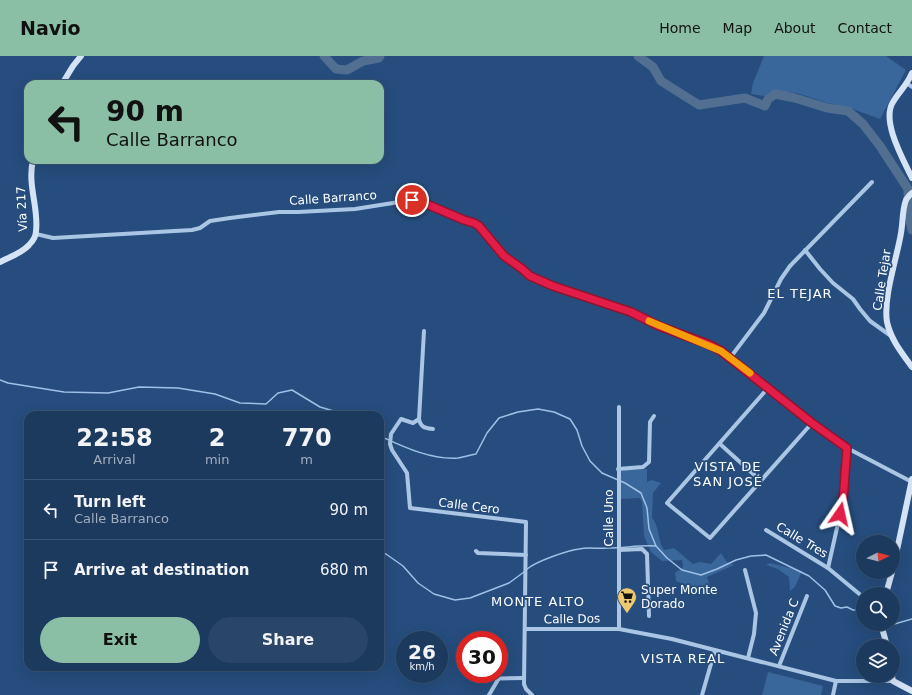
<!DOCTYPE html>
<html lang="en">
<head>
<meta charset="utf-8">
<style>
  body { margin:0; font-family:"DejaVu Sans",sans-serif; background:#294567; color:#f1f3f6; height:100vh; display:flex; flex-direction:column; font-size:15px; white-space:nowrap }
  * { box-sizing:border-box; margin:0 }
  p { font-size:13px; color:#a0adbc }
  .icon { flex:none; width:22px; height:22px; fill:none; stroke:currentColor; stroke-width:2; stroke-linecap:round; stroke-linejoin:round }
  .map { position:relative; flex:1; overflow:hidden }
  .drawer { position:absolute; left:24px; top:355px; width:360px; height:260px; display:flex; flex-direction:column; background:#1c3a5e; border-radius:12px; box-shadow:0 4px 16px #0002,0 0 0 1px #3a5473 }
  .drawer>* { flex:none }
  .banner { position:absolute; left:24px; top:24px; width:360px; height:84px; border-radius:12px; box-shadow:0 4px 16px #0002,0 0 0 1px #3a5473; background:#8abfa5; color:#111; overflow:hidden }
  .needle { width:26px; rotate:84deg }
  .buttons { position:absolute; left:856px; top:479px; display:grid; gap:8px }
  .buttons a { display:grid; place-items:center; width:44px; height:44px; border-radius:50%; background:#1c3a5e; box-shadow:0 4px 16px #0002,0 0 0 1px #3a5473; font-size:20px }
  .speed { position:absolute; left:396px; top:575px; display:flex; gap:8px; font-size:20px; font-weight:700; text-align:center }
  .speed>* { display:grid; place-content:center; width:52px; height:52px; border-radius:50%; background:#1c3a5e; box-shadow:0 4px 16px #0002,0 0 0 1px #3a5473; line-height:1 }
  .speed small { font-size:10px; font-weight:400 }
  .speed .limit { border:6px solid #d22; background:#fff; color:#111 }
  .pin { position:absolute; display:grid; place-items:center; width:34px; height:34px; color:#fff; margin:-17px; border:2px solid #fff; border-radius:50%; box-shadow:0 1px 4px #0007 }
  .me { position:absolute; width:44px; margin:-22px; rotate:11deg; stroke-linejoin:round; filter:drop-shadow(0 0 3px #0008) }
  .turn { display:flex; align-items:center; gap:14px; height:84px; padding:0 16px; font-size:18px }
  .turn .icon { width:52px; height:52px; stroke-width:2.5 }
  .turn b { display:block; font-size:28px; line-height:34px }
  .eta { display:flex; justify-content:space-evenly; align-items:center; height:68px; text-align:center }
  .eta b { font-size:24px; font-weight:700; line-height:28px }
  .primary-button { display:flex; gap:8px; margin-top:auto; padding:8px 16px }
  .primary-button a { flex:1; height:46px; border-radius:24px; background:#8abfa5; color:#111; font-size:16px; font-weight:700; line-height:46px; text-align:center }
  .primary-button a+a { background:#294567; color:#f1f3f6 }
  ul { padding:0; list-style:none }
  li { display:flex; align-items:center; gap:12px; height:60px; padding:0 16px; border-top:1px solid #3a5473 }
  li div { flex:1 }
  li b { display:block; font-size:15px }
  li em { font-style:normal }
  header { display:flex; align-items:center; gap:24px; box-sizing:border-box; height:56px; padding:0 20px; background:#8abfa5; color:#111 }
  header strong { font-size:19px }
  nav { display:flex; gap:22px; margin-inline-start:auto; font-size:14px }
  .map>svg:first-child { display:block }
</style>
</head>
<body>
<header>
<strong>Navio</strong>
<nav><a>Home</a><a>Map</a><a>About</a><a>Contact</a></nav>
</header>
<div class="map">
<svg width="912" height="639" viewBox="0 0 912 639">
  <rect width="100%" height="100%" fill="#264d7d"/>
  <g fill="#39679b">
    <polygon points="764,0 886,0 906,14 880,63 850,52 827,47 797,37 774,35 764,40 751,38 753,27"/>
    <path d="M647,413V426L652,424L661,427L653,437L652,462C660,471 657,484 664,494L674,492L693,508L700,506L711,508L721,497L727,506L734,509L707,521L711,533L703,535L676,525L675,517L683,511L682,504L662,505L651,496L644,480L642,446L640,442L620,443L621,415L624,414Z"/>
    <polygon points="770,507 802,515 795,531 790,535 789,521 778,513 766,509"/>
    <polygon points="768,616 823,630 821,639 762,639"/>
  </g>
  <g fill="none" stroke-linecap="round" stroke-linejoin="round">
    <g stroke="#9fc1e6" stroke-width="1.5">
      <polyline points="0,324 8,327 64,336 108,337 139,331 178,332 215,338 240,347 266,348 278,337 292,334 320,351 347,359"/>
      <path d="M380,380C404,391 431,404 458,402C464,401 470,399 476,398L487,377L499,362L518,356L538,353L554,356L570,363L577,374L582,390L590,405L602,417L625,427L641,437L647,452L649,473L656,490L667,502L682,514L701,519L717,513L736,504L751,500L766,499L809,520L825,534L835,550L841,552L847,551L853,554H863"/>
      <polyline points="380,497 386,498 403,510 418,527 434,538 455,544 470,542 509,527 524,516"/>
      <path d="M527,513C537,505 566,495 579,493C588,491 597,493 607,492C624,492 639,489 656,490"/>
      <polyline points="889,568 891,569 912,563"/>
    </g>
    <g stroke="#526f92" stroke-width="9">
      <polyline points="324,0 336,13 347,14 363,5 379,2 380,0"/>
      <polyline points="638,0 653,11 661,25 699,49 745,42 765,50 768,43 775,38 795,42 827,52 848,55 863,68 880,90 908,133 908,138"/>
      <polyline points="908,142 909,159 912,174"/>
    </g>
    <g stroke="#abc6e5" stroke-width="4">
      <polyline points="908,28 912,31"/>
      <polyline points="36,178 53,182 192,174 200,172 210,165 230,162 279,156 298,156 355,153 412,144 417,144 463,164 474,167 479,170 504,201 521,212 530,220 553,230 631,256 659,270 710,289 721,295 812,367 847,392 912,426"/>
      <polyline points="805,194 820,213 833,227 853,243 860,253 870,265 891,280"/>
      <polyline points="424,275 419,363 413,367 401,363 391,378 390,388 392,394 407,417 410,452 526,466 524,628 526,633 532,639"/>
      <polyline points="730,302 764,257 781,223 790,210 872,126"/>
      <polyline points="768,332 667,447 710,482 812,367"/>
      <path d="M419,363C421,372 425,372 433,373"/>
      <polyline points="720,388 761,425"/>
      <polyline points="618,413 643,411 649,406 650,366 654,360"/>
      <polyline points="766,474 828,512 863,541"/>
      <polyline points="619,494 642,493 647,498 649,560"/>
      <polyline points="476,495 478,497 526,499"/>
      <polyline points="828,512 843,445 847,392"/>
      <polyline points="745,514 756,557 754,578 748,602"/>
      <polyline points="525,573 619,573 672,583 836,625 893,625"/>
      <polyline points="619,573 619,351"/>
      <polyline points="779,610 807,540"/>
      <polyline points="474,623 524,622"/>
      <polyline points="489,639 499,622"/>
      <polyline points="702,639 715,594"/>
      <polyline points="833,639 836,625"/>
    </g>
    <g stroke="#d4e3f5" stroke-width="6">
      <path d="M912,17C906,31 900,34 893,46C881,65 903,103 912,122"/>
      <polyline points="62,28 73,10 81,0"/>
      <path d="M912,137C909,139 908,141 906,144C902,154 903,167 901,177C897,202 883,241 887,266C891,284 902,297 912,311"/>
      <path d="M0,206C10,201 22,197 29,189C33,185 36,180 36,175C39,152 27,129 33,104"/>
      <polyline points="893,513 912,423"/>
      <polyline points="886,538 892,516"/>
      <polyline points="881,568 887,590"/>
      <polyline points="892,620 893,625 912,635"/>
    </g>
  </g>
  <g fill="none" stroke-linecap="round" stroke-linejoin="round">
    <defs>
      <polyline id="route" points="412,144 417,144 464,164 474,167 479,170 504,200 521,212 530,220 553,230 631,256 659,270 710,289 721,295 812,367 847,392 843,445 840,458"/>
    </defs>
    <use href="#route" stroke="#92132f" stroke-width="10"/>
    <use href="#route" stroke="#e11d48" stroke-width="7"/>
    <polyline stroke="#f59e0b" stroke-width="7" points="649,265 721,295 750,317"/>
  </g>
  <defs>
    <symbol id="supermarket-pin" viewBox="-11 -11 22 30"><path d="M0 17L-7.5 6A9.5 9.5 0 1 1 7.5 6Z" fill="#eec870" stroke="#264d7d"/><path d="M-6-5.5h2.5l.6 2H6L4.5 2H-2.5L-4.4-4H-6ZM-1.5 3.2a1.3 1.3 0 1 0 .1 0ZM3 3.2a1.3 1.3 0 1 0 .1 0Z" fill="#111"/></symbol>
  </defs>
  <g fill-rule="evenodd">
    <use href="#supermarket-pin" x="616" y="530" width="22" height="30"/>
  </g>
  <g text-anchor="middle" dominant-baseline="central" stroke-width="3.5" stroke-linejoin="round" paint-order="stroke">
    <g font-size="12" fill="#fff" stroke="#264d7d">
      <text transform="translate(333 142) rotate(-4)">Calle Barranco</text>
      <text transform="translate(22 153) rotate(-93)">Vía 217</text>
      <text transform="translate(882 224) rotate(-81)">Calle Tejar</text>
      <text transform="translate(469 450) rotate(7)">Calle Cero</text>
      <text transform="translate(609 462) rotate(-90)">Calle Uno</text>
      <text transform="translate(802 484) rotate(31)">Calle Tres</text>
      <text transform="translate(572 563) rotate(-1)">Calle Dos</text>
      <text transform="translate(784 571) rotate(-68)">Avenida C</text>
    </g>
    <g font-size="12" fill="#fff" stroke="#264d7d" text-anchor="start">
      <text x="641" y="534">Super Monte<tspan x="641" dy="14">Dorado</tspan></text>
    </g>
    <g font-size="13" letter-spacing="1" fill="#fff" stroke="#264d7d">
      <text x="800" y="237">EL TEJAR</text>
      <text x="728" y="410">VISTA DE<tspan x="728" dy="15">SAN JOSÉ</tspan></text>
      <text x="538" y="545">MONTE ALTO</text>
      <text x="683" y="602">VISTA REAL</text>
    </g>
  </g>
</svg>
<div class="buttons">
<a><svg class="needle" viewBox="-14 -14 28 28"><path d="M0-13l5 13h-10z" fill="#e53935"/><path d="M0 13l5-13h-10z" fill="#a0adbc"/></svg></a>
<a><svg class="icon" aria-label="search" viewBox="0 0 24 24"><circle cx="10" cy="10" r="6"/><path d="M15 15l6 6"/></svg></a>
<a><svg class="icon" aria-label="layers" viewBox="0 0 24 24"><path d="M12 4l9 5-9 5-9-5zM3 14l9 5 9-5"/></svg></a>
</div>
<div class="speed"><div>26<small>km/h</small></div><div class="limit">30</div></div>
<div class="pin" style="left:412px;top:144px;background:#d93025"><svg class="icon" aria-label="arrive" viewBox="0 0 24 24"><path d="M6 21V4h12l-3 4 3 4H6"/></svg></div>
<svg class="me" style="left:840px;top:458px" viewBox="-20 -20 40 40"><path d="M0-17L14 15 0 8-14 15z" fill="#e11d48" stroke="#fff" stroke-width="4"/></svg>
<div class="banner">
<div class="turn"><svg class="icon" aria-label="left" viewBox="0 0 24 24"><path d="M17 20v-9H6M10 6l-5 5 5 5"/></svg><div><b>90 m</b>Calle Barranco</div></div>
</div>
<section class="drawer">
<div class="eta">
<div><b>22:58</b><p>Arrival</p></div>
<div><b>2</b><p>min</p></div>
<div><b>770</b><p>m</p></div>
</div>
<ul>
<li><svg class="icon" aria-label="left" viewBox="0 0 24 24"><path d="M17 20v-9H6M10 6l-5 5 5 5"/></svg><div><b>Turn left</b><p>Calle Barranco</p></div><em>90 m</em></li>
<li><svg class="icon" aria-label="arrive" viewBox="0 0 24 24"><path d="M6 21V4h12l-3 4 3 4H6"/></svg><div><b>Arrive at destination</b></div><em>680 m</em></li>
</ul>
<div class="primary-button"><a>Exit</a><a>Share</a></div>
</section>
</div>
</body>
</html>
